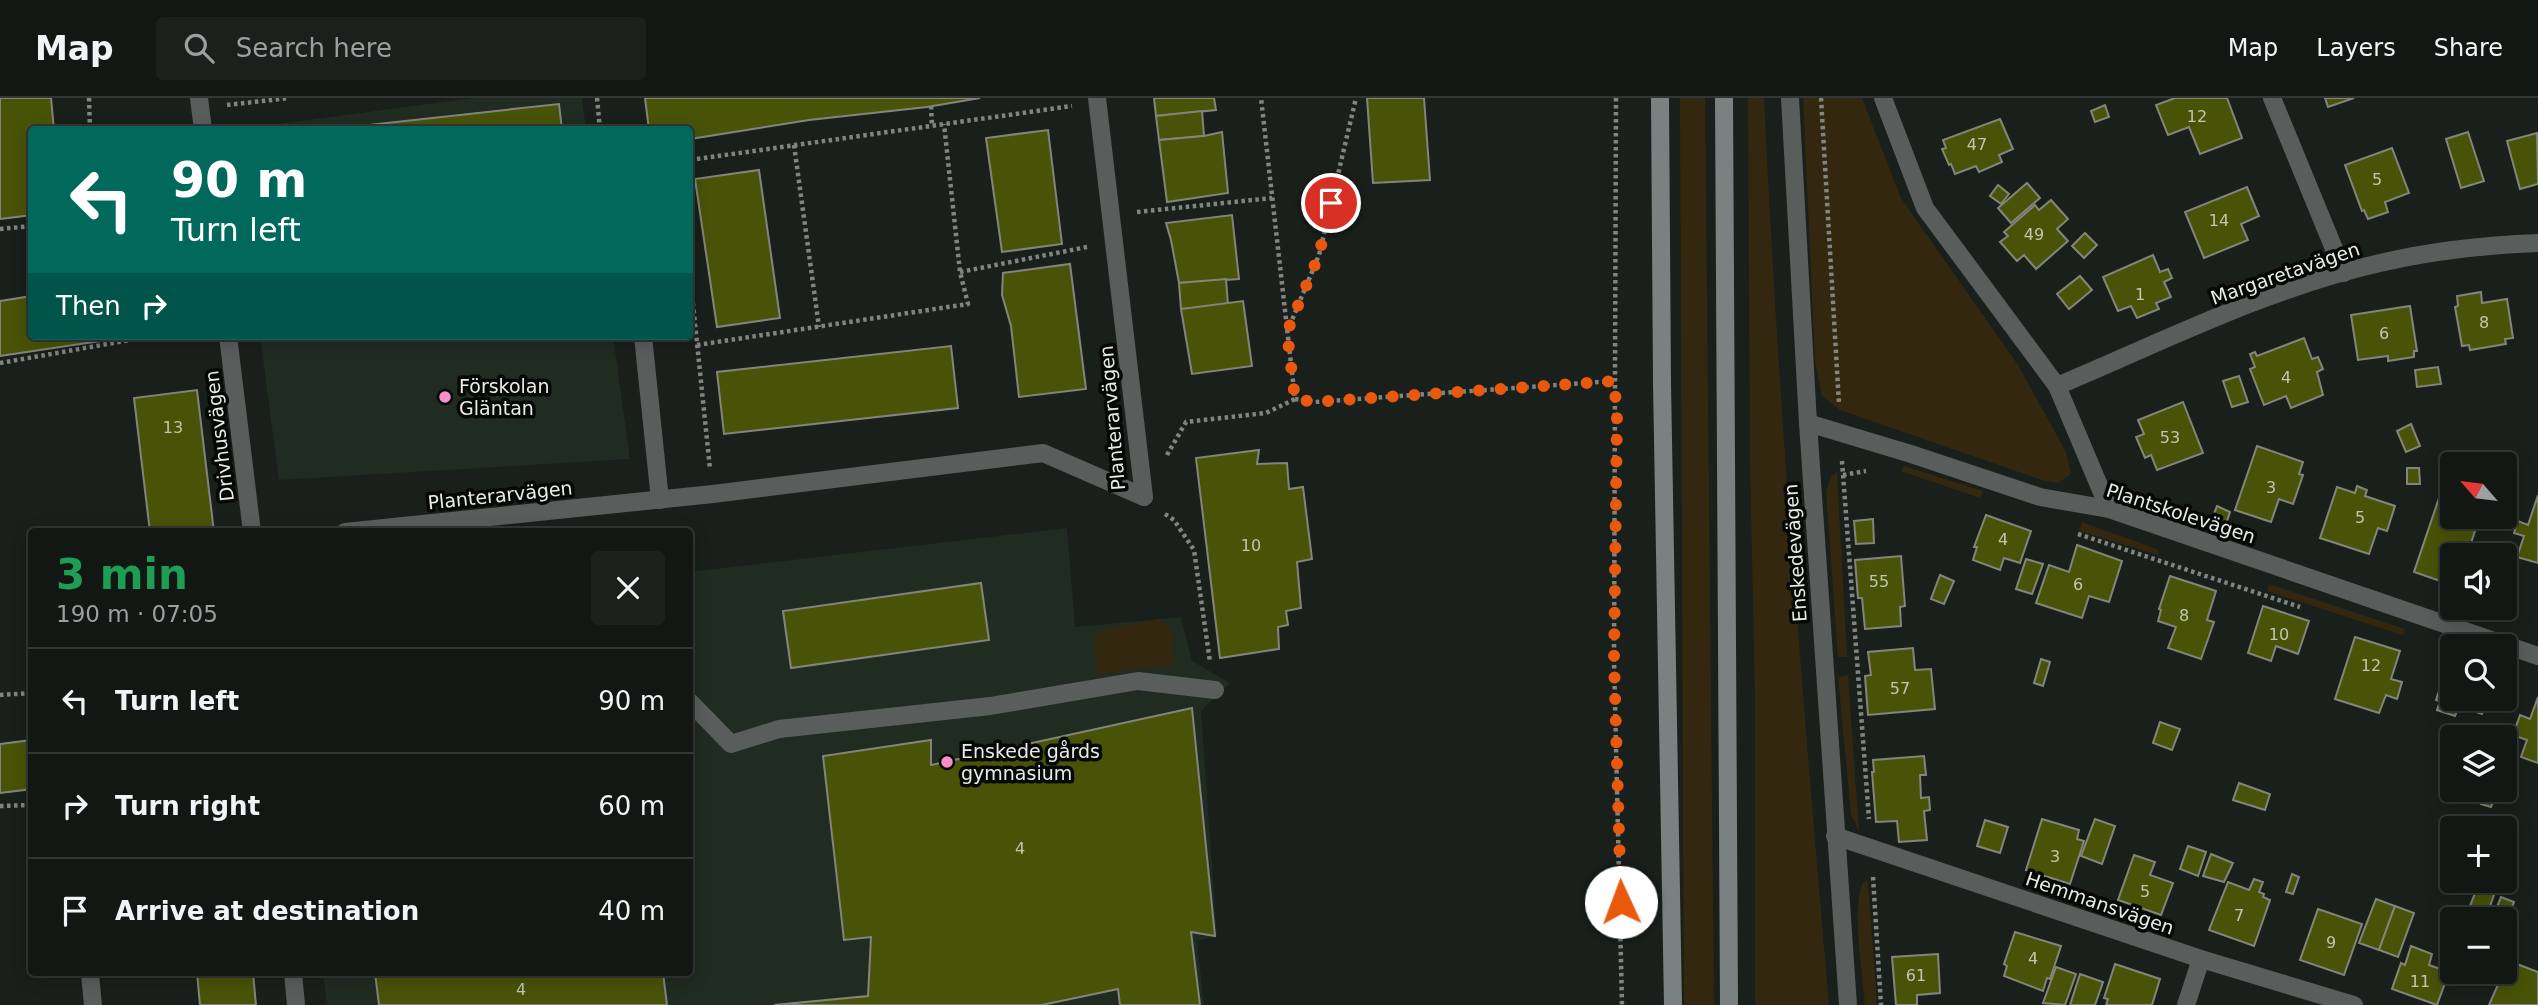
<!DOCTYPE html>
<html lang="en">
<head>
<meta charset="utf-8">
<style>
  body { margin:0; font-family:"DejaVu Sans",sans-serif; background:#1c201d; color:#f1f3f6; height:100vh; display:flex; flex-direction:column; font-size:26px; white-space:nowrap }
  * { box-sizing:border-box; margin:0 }
  p { font-size:23px; color:#9d9fa0 }
  .icon { flex:none; width:38px; height:38px; fill:none; stroke:currentColor; stroke-width:2; stroke-linecap:round; stroke-linejoin:round }
  .map { position:relative; flex:1; overflow:hidden }
  .side { position:absolute; left:28px; top:430px; width:665px; height:448px; display:flex; flex-direction:column; background:#131714; border-radius:7px; box-shadow:0 4px 18px #0003,0 0 0 2px #323634 }
  .side>* { flex:none }
  .banner { position:absolute; left:28px; top:28px; width:665px; height:214px; border-radius:7px; box-shadow:0 4px 18px #0003,0 0 0 2px #323634; background:#00695c; color:#fff; overflow:hidden }
  .needle { width:46px; rotate:298deg }
  .tools { position:absolute; left:2440px; top:354px; display:grid; gap:14px }
  .tools a { display:grid; place-items:center; width:77px; height:77px; border-radius:7px; background:#131714; box-shadow:0 4px 18px #0003,0 0 0 2px #323634; font-size:35px }
  .pin { position:absolute; display:grid; place-items:center; width:60px; height:60px; color:#fff; margin:-30px; border:4px solid #fff; border-radius:50%; box-shadow:0 2px 7px #0007 }
  .me { position:absolute; width:77px; margin:-38px; rotate:358deg; stroke-linejoin:round; filter:drop-shadow(0 0 5px #0008) }
  .turn { display:flex; align-items:center; gap:24px; height:147px; padding:0 28px; font-size:32px }
  .turn .icon { width:91px; height:91px; stroke-width:2.5 }
  .turn b { display:block; font-size:49px; line-height:60px }
  .then { display:flex; align-items:center; height:66px; padding:0 28px; background:#0003; gap:14px; font-size:26px }
  .round { display:grid; place-items:center; flex:none; width:74px; height:74px; border-radius:7px; background:#1c201d }
  .overview { display:flex; align-items:center; justify-content:space-between; height:119px; padding:0 28px }
  h1 { font-size:42px; font-weight:700; line-height:52px; color:#1e9e55 }
  ul { padding:0; list-style:none }
  li { display:flex; align-items:center; gap:21px; height:105px; padding:0 28px; border-top:2px solid #323634 }
  li div { flex:1 }
  li b { display:block; font-size:26px }
  li em { font-style:normal }
  header { display:flex; align-items:center; gap:42px; box-sizing:border-box; height:98px; padding:0 35px; background:#131714; border-bottom:2px solid #323634 }
  header strong { font-size:33px }
  nav { display:flex; gap:38px; margin-inline-start:auto; font-size:24px }
  .search { width:490px; height:63px; background:#1c201d; display:flex; align-items:center; gap:18px; box-sizing:border-box; padding:0 24px; border-radius:7px; color:#9d9fa0; font-size:26px }
  .map>svg:first-child { display:block }
</style>
</head>
<body>
<header>
<strong>Map</strong>
<div class="search"><svg class="icon" aria-label="search" viewBox="0 0 24 24"><circle cx="10" cy="10" r="6"/><path d="M15 15l6 6"/></svg>Search here</div>
<nav><a>Map</a><a>Layers</a><a>Share</a></nav>
</header>
<div class="map">
<svg width="2538" height="907" viewBox="0 0 2538 907">
  <rect width="100%" height="100%" fill="#191f1a"/>
  <g fill="#202b22">
    <polygon points="473,0 582,0 586,31 233,32"/>
    <polygon points="260,238 613,238 630,361 279,382"/>
    <polygon points="1067,430 1075,529 1181,519 1192,563 1230,585 1201,613 1217,838 1197,843 1204,907 327,907 323,875 690,875 690,474"/>
  </g>
  <g fill="#33280f">
    <polygon points="1680,0 1705,0 1714,907 1684,907"/>
    <path d="M1748,0H1764C1778,303 1803,605 1829,907H1755V599L1750,362Z"/>
    <polygon points="1803,0 1862,0 1901,100 2018,267 2066,354 2071,376 2058,385 2045,383 1840,312 1822,298 1815,262"/>
    <polygon points="1904,368 1983,393 1980,400 1901,373"/>
    <polygon points="1837,374 1847,559 1838,559 1826,393 1831,379"/>
    <polygon points="2082,424 2159,452 2158,457 2079,433"/>
    <polygon points="2269,486 2405,531 2403,537 2267,493"/>
    <polygon points="1161,521 1171,530 1175,567 1098,576 1093,539 1104,531"/>
    <polygon points="1848,577 1859,733 1851,716 1838,579"/>
    <path d="M1868,783L1877,907H1865C1863,876 1851,810 1863,784Z"/>
  </g>
  <g fill="#495307" stroke="#83857c" stroke-width="2">
    <polygon points="0,0 51,0 54,32 32,32 32,117 0,121"/>
    <polygon points="645,0 980,0 927,9 809,22 690,41 690,32 649,32"/>
    <polygon points="1214,0 1216,12 1156,18 1154,0"/>
    <polygon points="1367,0 1424,0 1430,82 1373,85"/>
    <polygon points="2175,0 2227,0 2242,40 2200,56 2189,29 2168,37 2156,7"/>
    <polygon points="2325,0 2354,0 2328,9"/>
    <polygon points="559,6 562,32 323,32"/>
    <polygon points="2105,7 2109,19 2095,24 2091,13"/>
    <polygon points="1202,13 1204,38 1159,42 1156,18"/>
    <polygon points="2000,21 2013,51 1999,57 2002,64 1979,74 1976,68 1955,76 1951,66 1949,67 1942,51 1946,50 1943,42"/>
    <polygon points="1048,32 1062,146 1002,154 986,40"/>
    <polygon points="1222,34 1228,95 1167,104 1159,42 1204,38"/>
    <polygon points="2468,34 2484,83 2461,90 2446,41"/>
    <polygon points="2537,35 2538,86 2520,91 2507,43"/>
    <polygon points="2392,50 2409,95 2385,104 2388,114 2368,121 2364,112 2362,113 2345,67"/>
    <polygon points="759,72 780,220 717,229 695,81"/>
    <polygon points="2027,85 2040,100 2011,125 1998,110"/>
    <polygon points="1998,87 2009,96 2001,106 1990,98"/>
    <polygon points="2247,89 2259,118 2241,126 2248,142 2204,160 2185,114"/>
    <polygon points="2051,102 2068,121 2057,131 2068,143 2036,171 2024,157 2017,163 2000,144 2008,138 2004,134 2035,107 2039,112"/>
    <polygon points="1232,117 1239,181 1179,185 1171,142 1166,125"/>
    <polygon points="2085,135 2097,147 2084,160 2072,148"/>
    <polygon points="2153,157 2160,174 2168,171 2172,180 2164,184 2171,199 2156,205 2159,211 2137,220 2131,208 2118,213 2103,179"/>
    <polygon points="1070,166 1086,291 1019,299 1011,228 1002,197 1003,175"/>
    <polygon points="2080,178 2092,192 2069,211 2057,196"/>
    <polygon points="1226,181 1228,207 1181,211 1179,185"/>
    <polygon points="2481,194 2482,205 2507,201 2513,240 2505,241 2506,246 2470,252 2469,247 2462,248 2455,209 2458,208 2457,198"/>
    <polygon points="32,198 32,238 134,238 0,258 0,203"/>
    <polygon points="1243,203 1252,268 1192,276 1181,211"/>
    <polygon points="2410,208 2417,253 2414,253 2414,259 2388,263 2388,258 2358,262 2351,217"/>
    <polygon points="2304,240 2312,261 2318,259 2323,271 2317,274 2323,297 2291,310 2286,298 2264,307 2250,271 2255,269 2250,256 2255,254 2257,258"/>
    <polygon points="951,248 958,310 724,336 717,274"/>
    <polygon points="2438,269 2441,286 2417,289 2415,272"/>
    <polygon points="2239,278 2248,304 2232,309 2223,283"/>
    <polygon points="197,292 214,434 150,434 134,300"/>
    <polygon points="2183,304 2203,355 2157,372 2151,357 2145,360 2136,339 2144,336 2138,322"/>
    <polygon points="2411,326 2420,348 2406,354 2397,333"/>
    <polygon points="2257,348 2303,364 2299,376 2303,377 2293,406 2279,401 2271,424 2235,412"/>
    <polygon points="1259,352 1257,366 1287,365 1289,391 1303,389 1312,461 1297,464 1301,510 1286,513 1288,527 1278,529 1279,551 1220,560 1196,360"/>
    <polygon points="2407,370 2419,370 2420,386 2407,386"/>
    <polygon points="2357,388 2367,392 2365,398 2395,408 2387,433 2378,430 2369,456 2320,440 2337,389 2355,395"/>
    <polygon points="2538,397 2538,465 2517,459 2524,438 2514,435 2518,423 2528,427"/>
    <polygon points="2439,400 2452,404 2452,418 2480,418 2467,457 2452,457 2452,487 2414,474"/>
    <polygon points="2217,408 2230,414 2226,426 2212,421"/>
    <polygon points="1986,417 2031,433 2020,465 2004,460 2000,472 1973,462 1977,449 1974,449"/>
    <polygon points="1873,421 1874,445 1856,446 1854,423"/>
    <polygon points="2077,447 2122,463 2109,504 2089,498 2082,520 2036,505 2049,467 2069,474"/>
    <polygon points="1901,458 1905,508 1900,509 1901,528 1865,531 1862,500 1858,500 1855,462"/>
    <polygon points="2026,461 2043,466 2032,496 2016,491"/>
    <polygon points="1940,477 1954,483 1944,506 1931,501"/>
    <polygon points="2170,478 2216,493 2207,522 2214,524 2201,561 2168,550 2176,529 2158,523 2161,512 2159,511"/>
    <polygon points="981,485 989,542 791,570 783,513"/>
    <polygon points="2263,508 2309,523 2298,556 2276,548 2271,563 2248,555"/>
    <polygon points="2355,539 2400,553 2391,581 2402,584 2397,601 2386,597 2379,615 2335,601"/>
    <polygon points="1913,550 1915,572 1931,571 1935,611 1868,617 1865,578 1871,577 1868,554"/>
    <polygon points="2041,561 2050,564 2043,588 2034,585"/>
    <polygon points="2447,568 2452,570 2452,600 2487,600 2482,616 2459,608 2455,618 2437,612 2440,603 2436,602"/>
    <polygon points="2538,599 2538,665 2521,659 2527,642 2513,637 2520,617 2530,621"/>
    <polygon points="1192,610 1215,838 1191,834 1200,907 1120,907 1118,891 1042,907 774,907 868,898 871,839 844,842 823,658 931,642 931,667"/>
    <polygon points="2160,624 2180,631 2172,652 2153,645"/>
    <polygon points="32,642 32,691 0,695 0,646"/>
    <polygon points="1924,658 1926,677 1920,677 1921,700 1929,699 1930,712 1924,713 1927,742 1899,744 1897,723 1876,724 1872,674 1874,674 1873,662"/>
    <polygon points="2239,685 2270,696 2265,712 2233,702"/>
    <polygon points="2485,695 2495,698 2491,709 2481,706"/>
    <polygon points="2042,721 2079,732 2077,741 2084,743 2070,786 2026,772"/>
    <polygon points="2095,721 2115,728 2102,766 2081,758"/>
    <polygon points="1985,722 2008,729 2000,755 1977,748"/>
    <polygon points="2188,748 2206,754 2198,778 2180,771"/>
    <polygon points="2211,756 2233,765 2224,784 2203,778"/>
    <polygon points="2134,757 2155,764 2150,777 2173,785 2161,817 2118,802"/>
    <polygon points="2292,776 2299,779 2293,796 2286,794"/>
    <polygon points="2254,781 2263,784 2259,794 2264,796 2263,799 2270,802 2254,848 2209,832 2228,784 2249,792"/>
    <polygon points="2479,785 2496,791 2488,814 2470,808"/>
    <polygon points="2501,799 2514,804 2505,826 2504,821 2492,821"/>
    <polygon points="2376,801 2395,808 2379,852 2359,845"/>
    <polygon points="2395,808 2414,815 2398,859 2379,852"/>
    <polygon points="2318,811 2362,826 2344,877 2300,862"/>
    <polygon points="2015,834 2061,848 2050,881 2047,880 2043,893 2004,878 2007,868 2004,866"/>
    <polygon points="2411,848 2432,856 2429,867 2449,874 2437,907 2392,891 2401,865 2405,867"/>
    <polygon points="1938,856 1940,895 1917,897 1917,907 1896,907 1892,859"/>
    <polygon points="2505,865 2515,868 2517,866 2538,874 2538,907 2489,907 2504,873"/>
    <polygon points="2115,866 2160,881 2152,907 2106,907 2108,901 2104,900"/>
    <polygon points="2056,869 2076,876 2065,907 2043,905"/>
    <polygon points="197,875 253,875 256,907 200,907"/>
    <polygon points="375,875 663,875 667,907 379,907"/>
    <polygon points="2080,876 2103,884 2095,907 2070,907"/>
  </g>
  <g fill="none" stroke-linecap="round" stroke-linejoin="round">
    <g stroke="#808581" stroke-width="4.5" stroke-dasharray="3.5 3.5" stroke-linecap="butt">
      <polyline points="89,0 90,32"/>
      <polyline points="597,0 600,32"/>
      <polyline points="1616,0 1614,561 1622,907"/>
      <polyline points="1821,0 1839,306"/>
      <polyline points="227,7 289,0"/>
      <polyline points="931,8 932,28"/>
      <polyline points="794,47 819,229"/>
      <polyline points="690,62 1072,8"/>
      <polyline points="1137,114 1272,100"/>
      <polyline points="0,131 32,128"/>
      <polyline points="960,174 1087,149"/>
      <polyline points="690,177 710,371"/>
      <polyline points="1287,234 1319,157 1356,0"/>
      <polyline points="697,247 968,206 960,174 944,26"/>
      <polyline points="0,265 153,238"/>
      <polyline points="1295,301 1314,304 1614,283"/>
      <polyline points="1167,357 1186,324 1266,315 1295,301 1261,0"/>
      <polyline points="1842,363 1869,721"/>
      <polyline points="1843,377 1866,373"/>
      <polyline points="1165,416 1174,422 1194,452 1210,564"/>
      <polyline points="2078,436 2300,509"/>
      <polyline points="0,597 32,595"/>
      <polyline points="0,708 32,707"/>
      <polyline points="1873,779 1881,907"/>
    </g>
    <g stroke="#595e5d" stroke-width="18">
      <polyline points="690,604 731,646 779,631 990,608 1138,583 1215,592"/>
      <polyline points="90,876 93,907"/>
      <polyline points="2186,907 2201,861"/>
    </g>
    <g stroke="#595e5d" stroke-width="18">
      <polyline points="199,0 203,32"/>
      <polyline points="1097,0 1144,399"/>
      <polyline points="1790,0 1808,325 1848,907"/>
      <polyline points="1883,0 1925,110 2057,288 2109,411"/>
      <polyline points="2272,0 2344,175"/>
      <polyline points="228,238 252,434"/>
      <polyline points="643,238 660,402"/>
      <path d="M2057,288C2162,244 2268,190 2380,165C2431,153 2485,147 2538,145"/>
      <polyline points="1808,325 1911,356 2040,399 2109,411 2538,558"/>
      <polyline points="345,434 713,396 1043,355 1144,399"/>
      <polyline points="1835,738 2201,861 2354,907"/>
      <polyline points="293,875 296,907"/>
    </g>
    <g stroke="#7a8281" stroke-width="18">
      <polyline points="1660,0 1662,285 1673,907"/>
      <polyline points="1724,0 1729,907"/>
    </g>
  </g>
  <g fill="none" stroke-linecap="round" stroke-linejoin="round">
    <polyline stroke="#ea580c" stroke-width="12" stroke-dasharray="0 21.6" points="1331,105 1319,157 1287,234 1295,301 1314,304 1614,283 1617,316 1614,561 1621,804"/>
  </g>
  <g fill="#fa8fc7" stroke="#060806" stroke-width="2.5">
    <circle cx="445" cy="299" r="7"/>
    <circle cx="947" cy="664" r="7"/>
  </g>
  <g text-anchor="middle" dominant-baseline="central" stroke-width="7" stroke-linejoin="round" paint-order="stroke">
    <g font-size="16" fill="#c0c6b0">
      <text x="2197" y="18">12</text>
      <text x="1977" y="46">47</text>
      <text x="2377" y="81">5</text>
      <text x="2219" y="122">14</text>
      <text x="2034" y="136">49</text>
      <text x="2140" y="196">1</text>
      <text x="2484" y="224">8</text>
      <text x="2384" y="235">6</text>
      <text x="2286" y="279">4</text>
      <text x="173" y="329">13</text>
      <text x="2170" y="339">53</text>
      <text x="2271" y="389">3</text>
      <text x="2360" y="419">5</text>
      <text x="2003" y="441">4</text>
      <text x="1251" y="447">10</text>
      <text x="1879" y="483">55</text>
      <text x="2078" y="486">6</text>
      <text x="2184" y="517">8</text>
      <text x="2279" y="536">10</text>
      <text x="2371" y="567">12</text>
      <text x="1900" y="590">57</text>
      <text x="1020" y="750">4</text>
      <text x="2055" y="758">3</text>
      <text x="2145" y="793">5</text>
      <text x="2239" y="817">7</text>
      <text x="2331" y="844">9</text>
      <text x="2033" y="860">4</text>
      <text x="1916" y="877">61</text>
      <text x="2420" y="883">11</text>
      <text x="521" y="891">4</text>
    </g>
    <g font-size="19" fill="#e8ece8" stroke="#060806">
      <text transform="translate(2285 175) rotate(-19)">Margaretavägen</text>
      <text transform="translate(1112 320) rotate(-95)">Planterarvägen</text>
      <text transform="translate(219 338) rotate(-97)">Drivhusvägen</text>
      <text transform="translate(500 397) rotate(-6)">Planterarvägen</text>
      <text transform="translate(2181 415) rotate(18)">Plantskolevägen</text>
      <text transform="translate(1795 455) rotate(-94)">Enskedevägen</text>
      <text transform="translate(2100 805) rotate(19)">Hemmansvägen</text>
    </g>
    <g font-size="19" fill="#e8ece8" stroke="#060806" text-anchor="start">
      <text x="459" y="288">Förskolan<tspan x="459" dy="22">Gläntan</tspan></text>
      <text x="961" y="653">Enskede gårds<tspan x="961" dy="22">gymnasium</tspan></text>
    </g>
  </g>
</svg>
<div class="tools">
<a><svg class="needle" viewBox="-14 -14 28 28"><path d="M0-13l5 13h-10z" fill="#e53935"/><path d="M0 13l5-13h-10z" fill="#9d9fa0"/></svg></a>
<a><svg class="icon" aria-label="sound" viewBox="0 0 24 24"><path d="M4 9h4l5-4v14l-5-4H4zM17 9q2 3 0 6"/></svg></a>
<a><svg class="icon" aria-label="search" viewBox="0 0 24 24"><circle cx="10" cy="10" r="6"/><path d="M15 15l6 6"/></svg></a>
<a><svg class="icon" aria-label="layers" viewBox="0 0 24 24"><path d="M12 4l9 5-9 5-9-5zM3 14l9 5 9-5"/></svg></a>
<a>+</a>
<a>−</a>
</div>
<div class="pin" style="left:1331px;top:105px;background:#d93025"><svg class="icon" aria-label="arrive" viewBox="0 0 24 24"><path d="M6 21V4h12l-3 4 3 4H6"/></svg></div>
<svg class="me" style="left:1621px;top:804px" viewBox="-20 -20 40 40"><circle r="19" fill="#fff"/><path d="M0-13L10 11 0 6-10 11z" fill="#ea580c"/></svg>
<div class="banner">
<div class="turn"><svg class="icon" aria-label="left" viewBox="0 0 24 24"><path d="M17 20v-9H6M10 6l-5 5 5 5"/></svg><div><b>90 m</b>Turn left</div></div>
<div class="then">Then<svg class="icon" aria-label="right" viewBox="0 0 24 24"><path d="M7 20v-9h11M14 6l5 5-5 5"/></svg></div>
</div>
<section class="side">
<div class="overview"><div><h1>3 min</h1><p>190 m · 07:05</p></div><a class="round"><svg class="icon" aria-label="close" viewBox="0 0 24 24"><path d="M6 6l12 12M18 6L6 18"/></svg></a></div>
<ul>
<li><svg class="icon" aria-label="left" viewBox="0 0 24 24"><path d="M17 20v-9H6M10 6l-5 5 5 5"/></svg><div><b>Turn left</b></div><em>90 m</em></li>
<li><svg class="icon" aria-label="right" viewBox="0 0 24 24"><path d="M7 20v-9h11M14 6l5 5-5 5"/></svg><div><b>Turn right</b></div><em>60 m</em></li>
<li><svg class="icon" aria-label="arrive" viewBox="0 0 24 24"><path d="M6 21V4h12l-3 4 3 4H6"/></svg><div><b>Arrive at destination</b></div><em>40 m</em></li>
</ul>
</section>
</div>
</body>
</html>
